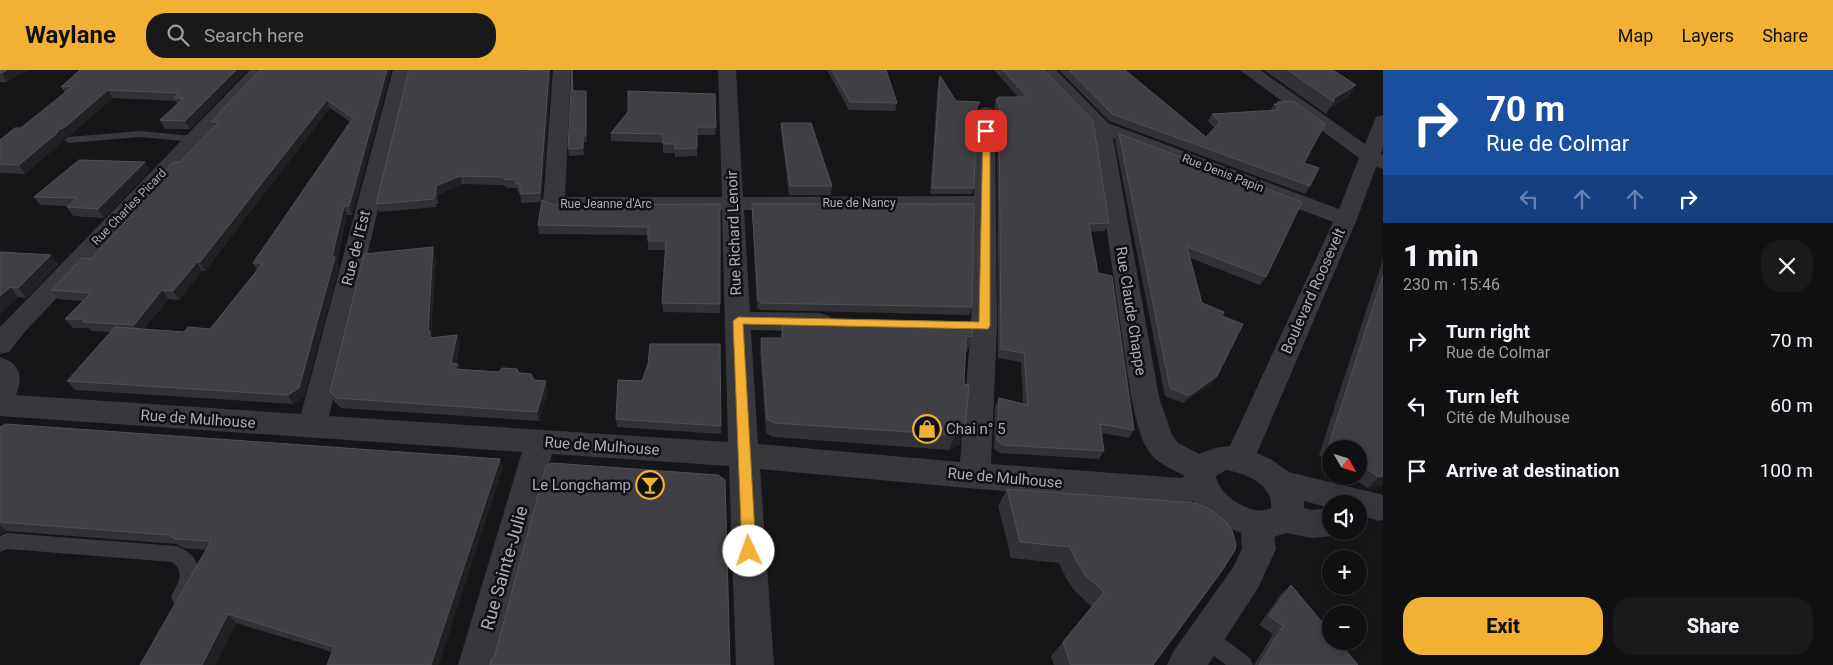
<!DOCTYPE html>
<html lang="en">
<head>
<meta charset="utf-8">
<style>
  body { margin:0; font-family:Roboto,sans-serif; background:#19191b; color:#f1f3f6; height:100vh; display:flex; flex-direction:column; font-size:19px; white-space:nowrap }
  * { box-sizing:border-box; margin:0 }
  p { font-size:16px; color:#9c9d9f }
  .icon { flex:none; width:28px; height:28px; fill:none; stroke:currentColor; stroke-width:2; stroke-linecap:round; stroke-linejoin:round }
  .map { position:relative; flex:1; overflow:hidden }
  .sheet { display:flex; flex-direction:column; background:#101012; width:450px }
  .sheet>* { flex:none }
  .hud { background:#1a4fa0; color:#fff; overflow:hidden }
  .needle { width:32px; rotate:129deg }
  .controls { position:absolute; left:1322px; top:370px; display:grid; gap:10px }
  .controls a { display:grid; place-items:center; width:45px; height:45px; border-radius:50%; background:#101012; box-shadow:0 2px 12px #0003,0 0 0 1px #303032; font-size:25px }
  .pin { position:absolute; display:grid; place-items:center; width:42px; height:42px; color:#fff; margin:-21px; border-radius:10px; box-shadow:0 2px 8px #0006 }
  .me { position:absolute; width:55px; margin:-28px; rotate:357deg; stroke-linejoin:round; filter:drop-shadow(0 0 4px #0008) }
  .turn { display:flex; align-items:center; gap:18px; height:105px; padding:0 20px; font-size:22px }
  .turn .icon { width:65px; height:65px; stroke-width:2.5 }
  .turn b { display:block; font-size:35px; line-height:42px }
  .lanes { display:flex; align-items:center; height:48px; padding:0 20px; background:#0003; justify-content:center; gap:25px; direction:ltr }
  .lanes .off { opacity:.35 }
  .round { display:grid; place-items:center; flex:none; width:52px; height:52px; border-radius:20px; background:#19191b }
  .head { display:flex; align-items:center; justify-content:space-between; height:85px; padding:0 20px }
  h1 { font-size:30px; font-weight:800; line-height:38px }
  .cta { display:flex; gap:10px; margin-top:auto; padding:10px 20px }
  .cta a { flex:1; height:58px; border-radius:20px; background:#f2b134; color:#111; font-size:20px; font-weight:800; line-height:58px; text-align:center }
  .cta a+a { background:#19191b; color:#f1f3f6 }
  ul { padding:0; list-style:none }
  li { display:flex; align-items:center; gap:15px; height:65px; padding:0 20px }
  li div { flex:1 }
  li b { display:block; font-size:19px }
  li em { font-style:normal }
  header { display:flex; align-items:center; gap:30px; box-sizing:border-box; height:70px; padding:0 25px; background:#f2b134; color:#111 }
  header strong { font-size:24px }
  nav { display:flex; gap:28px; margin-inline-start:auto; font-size:18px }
  .search { width:350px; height:45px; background:#19191b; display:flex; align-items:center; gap:12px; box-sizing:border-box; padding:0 18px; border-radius:20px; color:#9c9d9f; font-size:19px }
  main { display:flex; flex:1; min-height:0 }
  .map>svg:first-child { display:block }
</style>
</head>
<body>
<header>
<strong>Waylane</strong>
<div class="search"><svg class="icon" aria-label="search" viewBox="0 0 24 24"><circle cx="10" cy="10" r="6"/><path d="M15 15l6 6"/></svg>Search here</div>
<nav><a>Map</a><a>Layers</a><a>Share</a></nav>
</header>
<main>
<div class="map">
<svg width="1383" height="595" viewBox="0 0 1383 595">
  <rect width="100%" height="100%" fill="#161618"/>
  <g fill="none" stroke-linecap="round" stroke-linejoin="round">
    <g fill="#37383d" fill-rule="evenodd">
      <polygon points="140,61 194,66 199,69 194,72 140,67 69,73 64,70 69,67"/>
      <path d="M7,463L176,476C207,487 200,510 188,533L181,536L174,533L171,527C177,514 187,503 172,492L8,479L0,482V466Z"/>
      <polygon points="1205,557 1212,560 1250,588 1253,595 1226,595 1198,574 1195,567 1198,560"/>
    </g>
    <path fill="#37383d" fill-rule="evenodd" d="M393,0H411L329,346L728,372L722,140L554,141L546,139L543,134L553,0H571L565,127H722L718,0H736L743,127L974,126L977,43L979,39L986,37L993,39L995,43L997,256L991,394L1181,408L1185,406C1176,401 1166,397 1158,391C1140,378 1136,347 1131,327L1092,58L1037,0H1056L1108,53L1339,139L1359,88L1240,0H1260L1365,74L1376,47L1383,45V77L1381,84L1383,85V99L1376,97L1357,149L1257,383L1272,390L1289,402L1383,425V449L1379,451L1359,445V434H1331V461L1343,462L1331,466L1312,468L1286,463L1274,467L1276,479L1258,518L1208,595H1167L1173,582L1234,496L1242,479L1241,463L1214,451L1194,431L1181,434L979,419L760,399L774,595H736L729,396L552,384L496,595H458L522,382L0,346V324L301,344ZM1113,68L1333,152L1230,376L1215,378L1199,384L1178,373L1172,365L1159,327ZM744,140H974L971,256L960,392L758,374L751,260L820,261L829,258L833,252L829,246L820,243L750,242ZM1226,400C1245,403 1274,415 1271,438C1253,448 1218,425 1216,406ZM1304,431L1330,438L1312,440L1304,438Z"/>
    <g fill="#37383d" fill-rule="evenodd">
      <polygon points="250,0 269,0 24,263 9,282 0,284 0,257 6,251"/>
      <path d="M0,287C26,295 23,316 10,335L0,338Z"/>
    </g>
  </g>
  <g fill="#323236" fill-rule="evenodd">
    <polygon points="0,0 17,6 7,12 0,12"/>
    <polygon points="80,0 247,0 190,59 165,59 160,50 177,34 176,31 113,28 70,65 63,68 63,71 25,104 0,103 0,70 21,58 65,23 61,17"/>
    <path d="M260,0H391L352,145H347L337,191L339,196L304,327L293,334L75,320L67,311L111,262L91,261L89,258H73L65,249L83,231L58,229L51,220L91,189L130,146L127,141L180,92L214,57L211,52ZM330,38L350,52L253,193L257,200L210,259L184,262L144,259L168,229L179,230L202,201H205Z"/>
    <polygon points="409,0 521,0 521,1 550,0 551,8 541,132 521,133 520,122 518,122 517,118 507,118 503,115 462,114 438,125 438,134 436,134 436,137 379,142 376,134"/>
    <polygon points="827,0 886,0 897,33 895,41 849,40"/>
    <polygon points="994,0 1044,0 1109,153 1105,161 1090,162 1098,203 1134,360 1129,368 1102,363 1104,381 1099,389 999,383 994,378 995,336 999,328 1023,334 1021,292 998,288 997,43 994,38 996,30 1018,27"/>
    <polygon points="1059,0 1125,0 1206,67 1215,58 1208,51 1212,44 1270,41 1274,34 1276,34 1277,32 1293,31 1304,93 1310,116 1305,124 1109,51"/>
    <polygon points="1264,0 1333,0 1356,15 1348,27 1330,38 1326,44"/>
    <polygon points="940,6 956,31 978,37 977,40 974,118 972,124 930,124 938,11"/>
    <polygon points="573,21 586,21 587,72 584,72 584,85 569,86 568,79"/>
    <polygon points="628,42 716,57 715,65 697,65 697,86 675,87 675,83 663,83 663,73 611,71 611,63"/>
    <polygon points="781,53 832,116 831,125 789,125 781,61"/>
    <polygon points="1119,64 1266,207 1260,215 1190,188 1202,233 1222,246 1217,306 1211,314 1183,333 1165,326 1115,71"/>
    <polygon points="150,100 104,148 73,146 67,137 68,136 40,135 34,127"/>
    <polygon points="720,134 720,243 663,242 662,233 665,180 648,180 648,165 539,164 538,155 553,135"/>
    <polygon points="752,134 972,237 969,245 761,240 757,238 752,142"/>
    <polygon points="433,177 436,187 431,264 432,268 457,265 460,274 456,293 458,294 460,300 519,303 534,310 548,320 539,351 341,338 334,331 330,322"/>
    <polygon points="0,182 51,185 58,195 26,228 18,227 0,244"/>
    <polygon points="1383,189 1383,415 1367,418 1350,406 1359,406 1359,379 1331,379 1331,393 1319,385"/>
    <polygon points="783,248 973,252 972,267 967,282 966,282 960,374 949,380 773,367 766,363 760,282 761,268 781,268"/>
    <polygon points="616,349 721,356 721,364 617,357"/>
    <polygon points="0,357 500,389 503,398 332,582 236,553 215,595 206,480 184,478 176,474 7,461 0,464"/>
    <polygon points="1007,419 1196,433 1153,595 1054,595 1051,586 1092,537 1074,520 1066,508 1059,493 1011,488 998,436"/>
    <polygon points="1291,515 1358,595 1254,595 1273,564 1259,555 1281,524"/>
  </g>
  <g fill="#212124">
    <polygon points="7,0 30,0 17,6 7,12 2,3"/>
    <polygon points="236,0 247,0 190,59 185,51"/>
    <polygon points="387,0 391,0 352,145 349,136"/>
    <polygon points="550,0 551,8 541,132 540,123"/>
    <polygon points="1356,15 1348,27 1330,38 1334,32 1334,28"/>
    <polygon points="108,20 113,28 70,65 63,68 63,71 25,104 19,95 58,60"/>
    <polygon points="586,21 587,28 587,72 586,65"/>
    <polygon points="327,30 330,38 205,201 200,192"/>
    <polygon points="583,65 584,72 584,85 583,78"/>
    <polygon points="145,92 150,100 104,148 98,139"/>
    <polygon points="460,106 462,114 438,125 438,134 436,125 436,116"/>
    <polygon points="344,136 347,145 337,191 339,196 304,327 293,334 288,325 332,187"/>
    <polygon points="433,177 436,187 431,264 433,270 433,278 428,261"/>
    <polygon points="51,185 58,195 26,228 18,218"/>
    <polygon points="197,192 202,201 179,230 173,221"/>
    <polygon points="10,217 18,227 0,244 0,226"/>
    <polygon points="162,220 168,229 140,264 134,255"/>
    <polygon points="457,265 460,274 454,302 451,293"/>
    <polygon points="458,294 461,303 455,299"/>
    <polygon points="1217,306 1211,314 1183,333 1189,326"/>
    <polygon points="546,311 548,320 539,351 537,342"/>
    <polygon points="965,360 960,374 949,380 955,365"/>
    <polygon points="500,389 503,398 439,595 431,595"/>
    <polygon points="1383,406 1383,415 1367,418 1379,407"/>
    <polygon points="0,455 7,461 0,464"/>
    <polygon points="228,544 236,553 215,595 202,595"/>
  </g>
  <g fill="#3f3f44" stroke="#4f5156">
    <polygon points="0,0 7,0 2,3 0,3"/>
    <polygon points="80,0 236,0 185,51 160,50 184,28 174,28 179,23 108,20 65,57 58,60 57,63 19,95 0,94 0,70 15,58 21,58 73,16 61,17"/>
    <polygon points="260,0 387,0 349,136 344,136 332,187 335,187 299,318 288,325 67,311 115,257 184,262 188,257 210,259 263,193 253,193 353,48 327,30 200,192 197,192 173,221 162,220 134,255 84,252 83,249 65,249 91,223 51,220 82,188 91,189 135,141 127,141 173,92 180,92 219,52 211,52"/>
    <polygon points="409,0 520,0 520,1 549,0 540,123 520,124 520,114 516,114 516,109 505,110 502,107 460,106 436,116 436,125 434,125 434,129 376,134"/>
    <polygon points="572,0 573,21 586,21 586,65 583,65 583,78 568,79"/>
    <polygon points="832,0 886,0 897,33 850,32"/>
    <polygon points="1003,0 1044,0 1093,51 1109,153 1089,154 1098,203 1112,206 1134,360 1100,354 1104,381 1003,375 997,370 999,328 1028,335 1024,283 1001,279 999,35 996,30 998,27 1027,27"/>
    <polygon points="1069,0 1125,0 1206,67 1220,52 1212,44 1279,40 1276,38 1280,38 1274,34 1279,34 1277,32 1293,31 1325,54 1304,93 1319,98 1310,116 1112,44"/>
    <polygon points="1288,0 1333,0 1356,15 1334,28 1334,32"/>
    <polygon points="940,6 956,31 980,32 977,37 974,118 932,118"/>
    <polygon points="628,21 715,24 716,57 697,57 697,78 675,79 675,74 663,74 663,64 611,63 628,42"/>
    <polygon points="781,53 811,53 832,116 790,116"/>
    <polygon points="1119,64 1302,132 1266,207 1187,177 1202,233 1224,242 1222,246 1243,254 1217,306 1189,326 1170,318"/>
    <polygon points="79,90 145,92 98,139 67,137 77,128 34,127"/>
    <polygon points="542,130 553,135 720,134 720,234 662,233 666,171 648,171 648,157 538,155"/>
    <polygon points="752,134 931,134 931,136 931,134 974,134 972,237 761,233 758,230"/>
    <polygon points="433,177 428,261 430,261 430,268 457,265 451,293 458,294 455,299 499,302 502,298 517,299 519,303 531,304 534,310 546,311 537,342 336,328 330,322 364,184"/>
    <polygon points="0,182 51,185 18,218 10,217 0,226"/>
    <polygon points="1383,206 1383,406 1379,407 1359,394 1359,379 1337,379 1329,374"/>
    <polygon points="783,248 973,252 972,267 966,266 964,314 969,315 965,360 955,365 775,353 767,349 761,268 782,268"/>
    <polygon points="650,274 720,274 721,356 616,349 618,310 642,311 648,294"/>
    <polygon points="6,354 500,389 431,595 327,595 334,577 228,544 202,595 140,595 211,471 176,469 168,465 0,452 0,357"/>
    <polygon points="552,393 718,405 725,410 730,595 490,595 491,589 494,588 546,396"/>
    <polygon points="1007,419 1196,433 1213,441 1227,453 1232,460 1236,474 1235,480 1221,502 1153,595 1071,595 1063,572 1104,522 1085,505 1077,492 1070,477 1020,472"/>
    <polygon points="1291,515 1331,563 1331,571 1338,571 1358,595 1259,595 1283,556 1269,546"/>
  </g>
  <polygon fill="#f2b134" stroke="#9d7322" points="983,59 990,61 990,256 988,259 743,254 756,481 754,485 749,487 744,485 742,481 733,251 738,247 979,252"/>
  <defs>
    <symbol id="shop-ring" viewBox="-11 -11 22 22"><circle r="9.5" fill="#111113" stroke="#f2b134" stroke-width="1.5"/><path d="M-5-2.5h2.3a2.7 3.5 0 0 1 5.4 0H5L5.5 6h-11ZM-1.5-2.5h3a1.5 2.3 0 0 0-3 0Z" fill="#f2b134"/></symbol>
    <symbol id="bar-ring" viewBox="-11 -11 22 22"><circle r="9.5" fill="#111113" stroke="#f2b134" stroke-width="1.5"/><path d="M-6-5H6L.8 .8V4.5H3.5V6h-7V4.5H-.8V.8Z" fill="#f2b134"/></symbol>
  </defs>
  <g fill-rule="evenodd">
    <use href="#shop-ring" x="911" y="343" width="32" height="32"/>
    <use href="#bar-ring" x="634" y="399" width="32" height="32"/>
  </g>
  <g text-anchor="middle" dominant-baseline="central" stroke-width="5" stroke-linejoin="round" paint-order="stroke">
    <g font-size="12" fill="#a8adb8" stroke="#111113">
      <text transform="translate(1223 103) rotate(21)">Rue Denis Papin</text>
      <text x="859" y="133">Rue de Nancy</text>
      <text x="606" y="134">Rue Jeanne d'Arc</text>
      <text transform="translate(129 137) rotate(-46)">Rue Charles Picard</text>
    </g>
    <g font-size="15" fill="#a8adb8" stroke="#111113">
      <text transform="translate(734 163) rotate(-92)">Rue Richard Lenoir</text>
      <text transform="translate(356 178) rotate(-76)">Rue de l'Est</text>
      <text transform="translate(1313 221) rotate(-66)">Boulevard Roosevelt</text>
      <text transform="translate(1131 241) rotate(81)">Rue Claude Chappe</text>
      <text transform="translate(198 349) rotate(4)">Rue de Mulhouse</text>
      <text transform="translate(602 376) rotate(4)">Rue de Mulhouse</text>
      <text transform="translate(1005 408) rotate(5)">Rue de Mulhouse</text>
    </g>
    <g font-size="15" fill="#a8adb8" stroke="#111113" text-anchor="start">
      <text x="946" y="359">Chai n° 5</text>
      <text x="631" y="415" text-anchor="end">Le Longchamp</text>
    </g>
    <g font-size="18" fill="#a8adb8" stroke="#111113">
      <text transform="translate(504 498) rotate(-74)">Rue Sainte-Julie</text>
    </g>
  </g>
</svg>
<div class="controls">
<a><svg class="needle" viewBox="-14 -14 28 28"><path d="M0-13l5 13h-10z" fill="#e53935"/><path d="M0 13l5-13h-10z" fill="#9c9d9f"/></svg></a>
<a><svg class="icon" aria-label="sound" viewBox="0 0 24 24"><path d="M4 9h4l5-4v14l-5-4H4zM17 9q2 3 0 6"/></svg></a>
<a>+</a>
<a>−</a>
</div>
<div class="pin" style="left:986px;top:61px;background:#d93025"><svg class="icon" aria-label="arrive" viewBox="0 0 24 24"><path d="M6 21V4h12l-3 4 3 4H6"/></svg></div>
<svg class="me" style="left:749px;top:481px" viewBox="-20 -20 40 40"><circle r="19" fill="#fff"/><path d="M0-13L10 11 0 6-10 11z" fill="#f2b134"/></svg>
</div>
<section class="sheet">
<div class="hud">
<div class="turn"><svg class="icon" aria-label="right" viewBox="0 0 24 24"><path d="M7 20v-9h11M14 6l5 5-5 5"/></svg><div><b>70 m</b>Rue de Colmar</div></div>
<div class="lanes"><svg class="icon off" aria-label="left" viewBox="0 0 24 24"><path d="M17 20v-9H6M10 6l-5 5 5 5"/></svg><svg class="icon off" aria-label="ahead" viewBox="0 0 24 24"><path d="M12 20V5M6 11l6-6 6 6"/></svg><svg class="icon off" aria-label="ahead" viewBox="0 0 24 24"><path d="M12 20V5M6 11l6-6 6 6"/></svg><svg class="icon" aria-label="right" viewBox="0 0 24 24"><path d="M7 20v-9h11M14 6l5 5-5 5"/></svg></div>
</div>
<div class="head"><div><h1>1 min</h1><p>230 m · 15:46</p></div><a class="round"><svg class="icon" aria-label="close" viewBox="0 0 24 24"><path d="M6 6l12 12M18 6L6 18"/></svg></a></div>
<ul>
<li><svg class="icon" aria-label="right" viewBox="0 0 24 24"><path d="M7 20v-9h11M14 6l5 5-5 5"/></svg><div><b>Turn right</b><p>Rue de Colmar</p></div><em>70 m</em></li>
<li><svg class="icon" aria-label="left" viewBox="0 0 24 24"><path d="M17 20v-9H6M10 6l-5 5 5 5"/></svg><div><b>Turn left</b><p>Cité de Mulhouse</p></div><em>60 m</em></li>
<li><svg class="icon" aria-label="arrive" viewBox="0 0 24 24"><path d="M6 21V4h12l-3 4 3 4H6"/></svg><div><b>Arrive at destination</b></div><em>100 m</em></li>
</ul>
<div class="cta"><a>Exit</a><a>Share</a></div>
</section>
</main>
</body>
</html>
